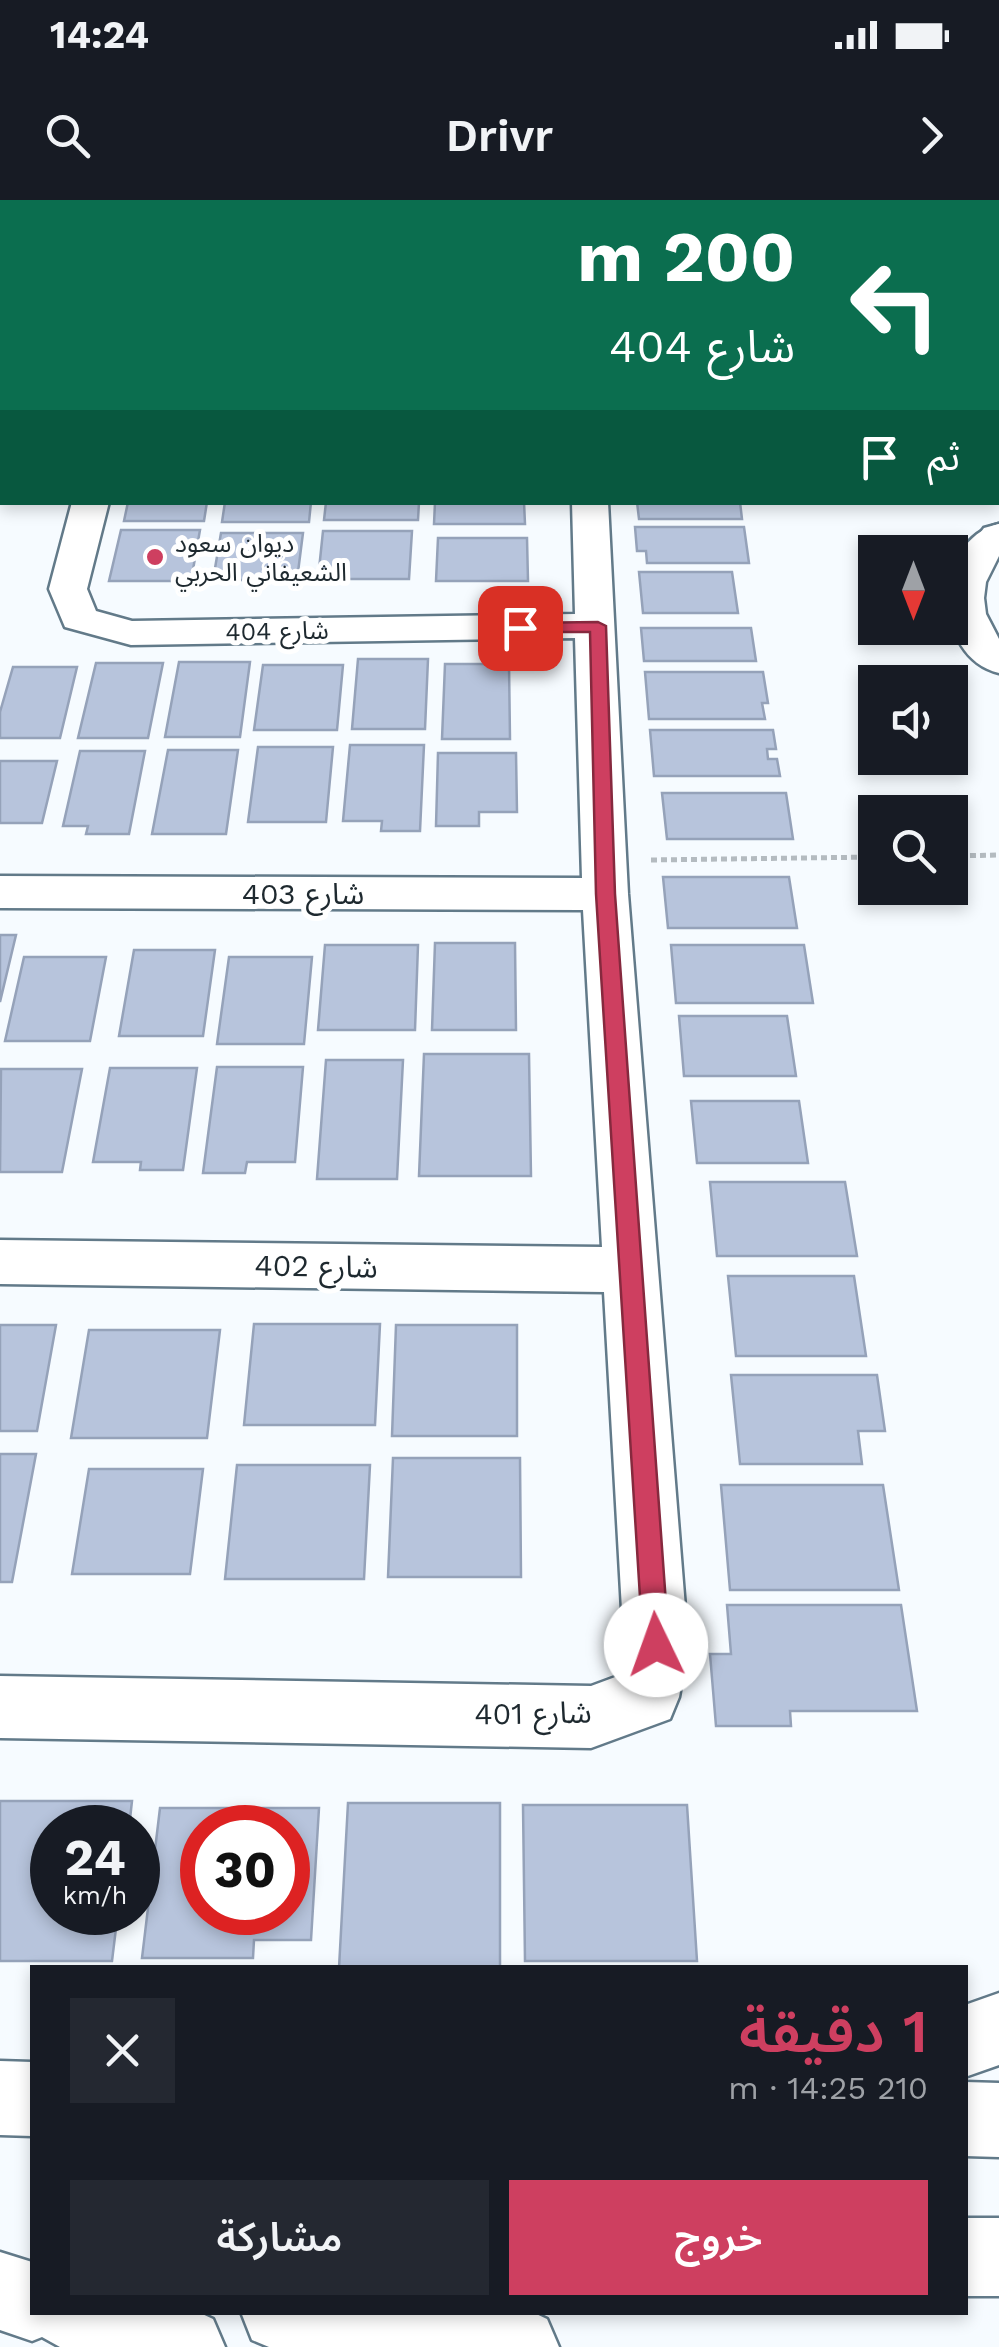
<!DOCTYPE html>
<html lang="ar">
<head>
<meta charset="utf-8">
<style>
  body { margin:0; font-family:"Work Sans","Noto Sans Arabic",sans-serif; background:#242831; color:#f1f3f6; direction:rtl; height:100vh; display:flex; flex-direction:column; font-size:38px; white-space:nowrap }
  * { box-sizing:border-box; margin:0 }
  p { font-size:32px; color:#9ea1a6 }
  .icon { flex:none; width:55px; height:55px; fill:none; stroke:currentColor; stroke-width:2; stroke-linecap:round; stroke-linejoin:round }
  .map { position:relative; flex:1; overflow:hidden; direction:ltr }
  .side { position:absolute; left:30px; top:1765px; width:938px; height:350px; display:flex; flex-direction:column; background:#171b24; border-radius:0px; box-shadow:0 5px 15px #0003; direction:rtl }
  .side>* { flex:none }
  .hud { position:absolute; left:0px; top:0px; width:1000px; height:305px; box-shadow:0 5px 15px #0003; direction:rtl; background:#0b6e4f; color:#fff; overflow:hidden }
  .needle { width:65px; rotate:180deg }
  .fabs { position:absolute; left:858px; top:335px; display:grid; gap:20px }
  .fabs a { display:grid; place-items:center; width:110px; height:110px; border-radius:0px; background:#171b24; box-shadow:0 5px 15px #0003; font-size:50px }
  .speed { position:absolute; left:30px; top:1605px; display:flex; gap:20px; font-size:50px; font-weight:700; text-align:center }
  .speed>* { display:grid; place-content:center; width:130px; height:130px; border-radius:50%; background:#171b24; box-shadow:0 5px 15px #0003; line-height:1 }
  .speed small { font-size:25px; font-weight:400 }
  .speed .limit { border:15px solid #d22; background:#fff; color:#111 }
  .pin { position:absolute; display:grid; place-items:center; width:85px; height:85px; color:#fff; margin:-42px; border-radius:20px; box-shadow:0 5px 15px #0006 }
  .me { position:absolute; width:110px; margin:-55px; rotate:357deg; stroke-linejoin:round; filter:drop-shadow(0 0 8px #0008) }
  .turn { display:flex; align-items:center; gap:35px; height:210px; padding:0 40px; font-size:45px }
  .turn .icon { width:130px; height:130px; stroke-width:2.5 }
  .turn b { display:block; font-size:70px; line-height:85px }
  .then { display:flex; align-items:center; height:95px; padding:0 40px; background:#0003; gap:20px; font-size:38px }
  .round { display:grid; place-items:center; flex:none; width:105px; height:105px; border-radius:0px; background:#242831 }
  .overview { display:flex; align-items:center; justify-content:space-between; height:170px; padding:0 40px }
  h1 { font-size:60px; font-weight:600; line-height:75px; color:#ce3f60 }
  .button { display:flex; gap:20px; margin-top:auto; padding:20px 40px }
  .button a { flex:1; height:115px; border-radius:0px; background:#ce3f60; color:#fff; font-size:40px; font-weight:600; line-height:115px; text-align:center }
  .button a+a { background:#242831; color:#f1f3f6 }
  .status { display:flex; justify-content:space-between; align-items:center; height:70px; padding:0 50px; background:#171b24; direction:ltr }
  .status svg { height:28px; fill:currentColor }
  header { display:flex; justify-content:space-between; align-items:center; height:130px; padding:0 40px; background:#171b24; font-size:45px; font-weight:600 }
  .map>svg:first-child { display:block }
</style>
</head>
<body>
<div class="status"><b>14:24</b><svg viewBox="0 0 49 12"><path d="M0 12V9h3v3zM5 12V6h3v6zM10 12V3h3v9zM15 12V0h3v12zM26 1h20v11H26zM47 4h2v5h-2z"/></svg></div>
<header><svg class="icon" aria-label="forward" viewBox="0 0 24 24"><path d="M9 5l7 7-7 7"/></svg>Drivr<svg class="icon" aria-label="search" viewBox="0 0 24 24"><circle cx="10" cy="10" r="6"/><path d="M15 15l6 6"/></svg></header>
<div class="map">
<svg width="999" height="2147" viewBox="0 0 999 2147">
  <rect width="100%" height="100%" fill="#f6fbff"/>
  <g fill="#b7c4dc" stroke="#95a2b9" stroke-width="2.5" fill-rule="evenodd">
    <polygon points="270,0 359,0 269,2"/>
    <polygon points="128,302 207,302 204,321 124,321"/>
    <polygon points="225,302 311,302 309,322 222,322"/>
    <polygon points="326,302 419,302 418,320 324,320"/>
    <polygon points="435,302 524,302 525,324 434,324"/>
    <polygon points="637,302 740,302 742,319 639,319"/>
    <polygon points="635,327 744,327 749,363 647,363 646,351 637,351"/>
    <polygon points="121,330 200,330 191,381 109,381"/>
    <polygon points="323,331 412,331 409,379 318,379"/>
    <polygon points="221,333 303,333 297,380 213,380"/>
    <polygon points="438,338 527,338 528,381 436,381"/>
    <polygon points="639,372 732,372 738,413 643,413"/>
    <polygon points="641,428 751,428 756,461 644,461"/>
    <polygon points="358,459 428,459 425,529 352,529"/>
    <polygon points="179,462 250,462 240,537 165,537"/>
    <polygon points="96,463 163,463 148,538 78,538"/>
    <polygon points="445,464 509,464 510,539 442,539"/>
    <polygon points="263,465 343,465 337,530 254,530"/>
    <polygon points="13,467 77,467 60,538 0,538 0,512"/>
    <polygon points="645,472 763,472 768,503 762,503 765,519 649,519"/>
    <polygon points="650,530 773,530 776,549 767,549 768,559 777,559 780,576 654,576"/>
    <polygon points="350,545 424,545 420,631 381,631 382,621 343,621"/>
    <polygon points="258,547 333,547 326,622 248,622"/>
    <polygon points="168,550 238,550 226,634 152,634"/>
    <polygon points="80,551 145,551 129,634 86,634 88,626 63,626"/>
    <polygon points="438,553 516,553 517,612 479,612 479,626 436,626"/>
    <polygon points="0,561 57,561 42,623 0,623"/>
    <polygon points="662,593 786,593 793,639 667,639"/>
    <polygon points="663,677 789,677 797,728 668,728"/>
    <polygon points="0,735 16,735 0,802"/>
    <polygon points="435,743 515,743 516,830 432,830"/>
    <polygon points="325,745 418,745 415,830 318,830"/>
    <polygon points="671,745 804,745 813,803 676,803"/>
    <polygon points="134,750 215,750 203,836 119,836"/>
    <polygon points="24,757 106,757 90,841 5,841"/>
    <polygon points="229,757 312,757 304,844 217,844"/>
    <polygon points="679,816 787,816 796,876 684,876"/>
    <polygon points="424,854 529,854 531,976 419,976"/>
    <polygon points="326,860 403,860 397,979 317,979"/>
    <polygon points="217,867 303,867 295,962 247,962 245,973 203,973"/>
    <polygon points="110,868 197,868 183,970 140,970 141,962 93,962"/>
    <polygon points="1,869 82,869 62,972 0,972"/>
    <polygon points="691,901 799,901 808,963 697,963"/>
    <polygon points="710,982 845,982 857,1056 717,1056"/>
    <polygon points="728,1076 854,1076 866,1156 736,1156"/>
    <polygon points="254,1124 380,1124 375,1225 244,1225"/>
    <polygon points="0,1125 56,1125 37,1231 0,1231"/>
    <polygon points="396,1125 517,1125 517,1236 392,1236"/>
    <polygon points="89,1130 220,1130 207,1238 71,1238"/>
    <polygon points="731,1175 877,1175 885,1231 858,1231 862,1264 740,1264"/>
    <polygon points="0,1254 36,1254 12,1382 0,1382"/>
    <polygon points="393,1258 520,1258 521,1377 388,1377"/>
    <polygon points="237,1265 370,1265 364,1379 225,1379"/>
    <polygon points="89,1269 203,1269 190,1374 72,1374"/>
    <polygon points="721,1285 883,1285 899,1390 730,1390"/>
    <polygon points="727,1405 901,1405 917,1511 790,1511 791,1526 716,1526 710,1454 731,1454"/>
    <polygon points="0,1601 132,1601 129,1628 52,1628 52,1712 118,1712 112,1761 0,1761"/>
    <polygon points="348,1603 500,1603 500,1768 339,1768"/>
    <polygon points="523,1605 687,1605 697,1761 525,1761"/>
    <path d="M160,1608H319L311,1740H254L253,1758H142ZM202,1628H288V1712H202Z"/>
  </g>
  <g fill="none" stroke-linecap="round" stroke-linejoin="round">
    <defs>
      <g id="street">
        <rect x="515" y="0" width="30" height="2"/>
        <rect x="0" y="30" width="2" height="18"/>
        <rect x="0" y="238" width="2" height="22"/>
        <polygon points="72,302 109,302 87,389 96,411 132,421 575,414 572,302 608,302 628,694 688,1445 679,1497 670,1519 591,1548 0,1538 0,1476 591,1486 618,1476 624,1445 604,1092 0,1084 0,1040 602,1047 583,710 0,708 0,676 582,678 575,438 131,445 65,427 49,389"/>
      </g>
      <g id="secondary">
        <rect x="0" y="143" width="2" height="20"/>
        <path d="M999,324V356L986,382L984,398L986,414L999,439V473C932,457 932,340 999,324Z"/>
        <polygon points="999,1793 999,1865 965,1877 965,1805"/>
        <polygon points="0,1861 32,1862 32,1936 0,1935"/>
        <polygon points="965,1882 999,1883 999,1957 965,1956"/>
        <rect x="965" y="2018" width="34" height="78"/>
        <polygon points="0,2052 32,2062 32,2112 198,2112 213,2119 225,2147 60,2147 42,2137 32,2141 0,2130"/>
        <polygon points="241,2112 532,2112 547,2119 559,2147 269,2147 252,2140"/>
      </g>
      <g id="highway">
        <polygon points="892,0 922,0 923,2 893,2"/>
        <rect x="998" y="166" width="1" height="22"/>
        <polygon points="999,324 999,347 984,344 978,336 984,328"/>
      </g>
    </defs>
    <use href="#street" stroke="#627a89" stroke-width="5"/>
    <use href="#secondary" stroke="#627a89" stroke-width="5"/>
    <use href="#highway" stroke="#627a89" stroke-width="5"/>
    <g stroke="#b4bbc0" stroke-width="5" stroke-dasharray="6 4" stroke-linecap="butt">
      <polyline points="950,656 999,655"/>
      <polyline points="651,660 875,657"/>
    </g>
    <use href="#street" fill="#fff" fill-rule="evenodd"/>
    <use href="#secondary" fill="#fff" fill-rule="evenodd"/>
    <use href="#highway" fill="#fff" fill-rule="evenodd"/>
  </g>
  <polygon fill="#ce3f60" stroke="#86293e" stroke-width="2.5" points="598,422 606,426 615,694 669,1445 665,1454 656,1458 646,1454 643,1445 596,694 590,432 520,432 512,428 520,423"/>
  <circle fill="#ce3f60" stroke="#fff" stroke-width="4" cx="155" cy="357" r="10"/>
  <g text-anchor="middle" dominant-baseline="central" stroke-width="10" stroke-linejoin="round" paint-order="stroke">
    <g font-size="25" fill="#1e292f" stroke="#fff" text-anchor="start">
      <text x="175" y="343">ديوان سعود<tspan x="175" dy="29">الشعيفاني الحربي</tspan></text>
    </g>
    <g font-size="25" fill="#1e292f" stroke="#fff">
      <text transform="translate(277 431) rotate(-1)">شارع 404</text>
    </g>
    <g font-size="30" fill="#1e292f" stroke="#fff">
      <text x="303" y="693">شارع 403</text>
      <text transform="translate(316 1066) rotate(1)">شارع 402</text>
      <text transform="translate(533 1513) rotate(-1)">شارع 401</text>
    </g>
  </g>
</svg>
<div class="fabs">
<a><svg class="needle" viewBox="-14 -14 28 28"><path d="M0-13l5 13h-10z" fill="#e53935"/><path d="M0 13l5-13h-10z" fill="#9ea1a6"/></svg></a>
<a><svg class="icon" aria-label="sound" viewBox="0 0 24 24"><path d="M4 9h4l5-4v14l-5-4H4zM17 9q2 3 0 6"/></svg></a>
<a><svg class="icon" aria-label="search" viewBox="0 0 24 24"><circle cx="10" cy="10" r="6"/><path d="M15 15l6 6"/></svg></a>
</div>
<div class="speed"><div>24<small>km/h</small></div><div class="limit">30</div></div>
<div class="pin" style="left:520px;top:428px;background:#d93025"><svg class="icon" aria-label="arrive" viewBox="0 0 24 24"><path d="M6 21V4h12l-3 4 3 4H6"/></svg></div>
<svg class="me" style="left:656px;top:1445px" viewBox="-20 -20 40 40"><circle r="19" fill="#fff"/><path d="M0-13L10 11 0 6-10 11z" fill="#ce3f60"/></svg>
<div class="hud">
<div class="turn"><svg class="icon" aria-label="left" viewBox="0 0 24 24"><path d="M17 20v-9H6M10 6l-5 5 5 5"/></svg><div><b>200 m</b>شارع 404</div></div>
<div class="then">ثم<svg class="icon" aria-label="arrive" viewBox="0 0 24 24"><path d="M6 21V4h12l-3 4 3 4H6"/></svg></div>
</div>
<section class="side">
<div class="overview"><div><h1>1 دقيقة</h1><p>210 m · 14:25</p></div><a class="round"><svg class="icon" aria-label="close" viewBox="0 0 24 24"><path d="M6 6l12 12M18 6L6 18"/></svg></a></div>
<div class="button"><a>خروج</a><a>مشاركة</a></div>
</section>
</div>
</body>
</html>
